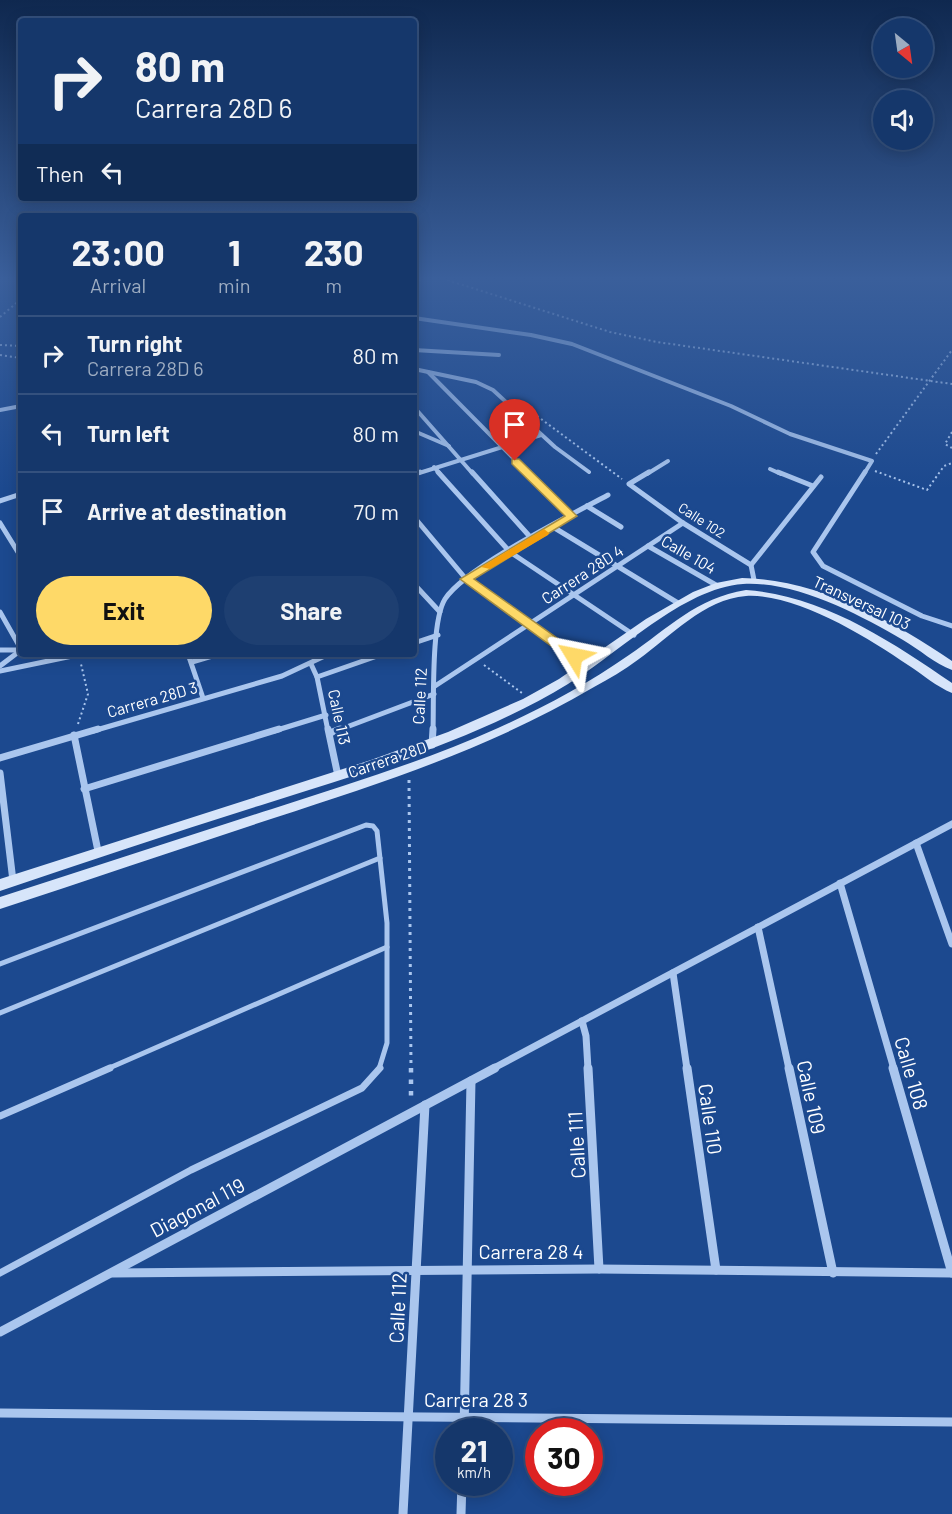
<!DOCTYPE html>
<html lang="en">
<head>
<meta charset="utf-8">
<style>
  body { margin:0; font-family:Barlow,sans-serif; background:#1e3f71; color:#f1f3f6; height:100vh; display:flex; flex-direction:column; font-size:22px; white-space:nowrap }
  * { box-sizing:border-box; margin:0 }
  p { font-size:20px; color:#9dacc1 }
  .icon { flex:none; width:33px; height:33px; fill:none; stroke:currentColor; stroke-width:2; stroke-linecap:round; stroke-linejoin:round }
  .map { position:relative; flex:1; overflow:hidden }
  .sheet { position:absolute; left:18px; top:213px; width:399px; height:444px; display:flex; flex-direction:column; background:#15376b; border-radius:6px; box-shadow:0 3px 15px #0003,0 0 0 2px #34517e }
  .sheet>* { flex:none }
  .top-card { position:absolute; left:18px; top:18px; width:399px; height:183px; border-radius:6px; box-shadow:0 3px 15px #0003,0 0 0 2px #34517e; background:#15376b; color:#f1f3f6; overflow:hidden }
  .needle { width:39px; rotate:151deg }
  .controls { position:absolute; left:873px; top:18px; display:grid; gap:12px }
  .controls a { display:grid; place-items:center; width:60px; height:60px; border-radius:50%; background:#15376b; box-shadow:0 3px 15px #0003,0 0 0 2px #34517e; font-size:30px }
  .speed { position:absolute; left:435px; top:1418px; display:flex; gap:12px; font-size:30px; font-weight:700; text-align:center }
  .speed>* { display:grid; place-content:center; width:78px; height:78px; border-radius:50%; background:#15376b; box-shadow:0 3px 15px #0003,0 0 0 2px #34517e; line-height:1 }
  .speed small { font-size:15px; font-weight:400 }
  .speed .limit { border:9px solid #d22; background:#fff; color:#111 }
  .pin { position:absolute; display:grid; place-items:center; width:51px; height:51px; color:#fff; margin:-62px -26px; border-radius:50% 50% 50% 0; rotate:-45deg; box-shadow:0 0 6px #0007 }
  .pin .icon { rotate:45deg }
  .me { position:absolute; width:66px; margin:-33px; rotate:305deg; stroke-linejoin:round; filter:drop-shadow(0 0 4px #0008) }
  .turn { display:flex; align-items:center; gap:21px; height:126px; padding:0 18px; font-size:27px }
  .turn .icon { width:78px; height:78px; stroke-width:2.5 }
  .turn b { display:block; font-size:42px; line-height:51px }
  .then { display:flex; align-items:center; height:57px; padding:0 18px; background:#0003; gap:12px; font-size:22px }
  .eta { display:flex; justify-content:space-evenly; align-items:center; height:102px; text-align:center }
  .eta b { font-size:36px; font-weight:700; line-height:42px }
  .cta { display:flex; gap:12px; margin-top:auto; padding:12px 18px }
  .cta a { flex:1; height:69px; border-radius:36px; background:#fed968; color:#111; font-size:24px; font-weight:700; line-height:69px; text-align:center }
  .cta a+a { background:#1e3f71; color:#f1f3f6 }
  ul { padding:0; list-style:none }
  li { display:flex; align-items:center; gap:18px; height:78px; padding:0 18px; border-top:2px solid #34517e }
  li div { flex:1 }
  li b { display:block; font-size:22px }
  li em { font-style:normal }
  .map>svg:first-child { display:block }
</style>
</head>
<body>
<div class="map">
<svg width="952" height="1514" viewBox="0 0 952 1514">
  <rect width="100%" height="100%" fill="#1c498f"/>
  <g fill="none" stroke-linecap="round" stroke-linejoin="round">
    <g stroke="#aac6ee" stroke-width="2" stroke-dasharray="2 3" stroke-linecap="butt">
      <polyline points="438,277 610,332 657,342 952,384"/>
      <polyline points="414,282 426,277"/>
      <polyline points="0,317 21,299"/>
      <polyline points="0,345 21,346"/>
      <polyline points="0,355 21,358"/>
      <polyline points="533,413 622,479"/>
      <polyline points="952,432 945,444 952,448"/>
      <polyline points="876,454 952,350"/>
      <polyline points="875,471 927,490 944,466 952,463"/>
      <polyline points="484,665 522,693"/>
      <polyline points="78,724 88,694 81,664"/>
    </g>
    <polyline stroke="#aac6ee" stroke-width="3" stroke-dasharray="3 5" stroke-linecap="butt" points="409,780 411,1069"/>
    <polyline stroke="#aac6ee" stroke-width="4.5" stroke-dasharray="4.5 7" stroke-linecap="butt" points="411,1068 411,1100"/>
    <g stroke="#aac6ee" stroke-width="5">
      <polyline points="0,964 366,825 373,826 377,831 387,923 387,1043 379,1069"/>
      <polyline points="0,1013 380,858"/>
      <polyline points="107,1069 387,947"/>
    </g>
    <g stroke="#aac6ee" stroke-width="7">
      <polyline points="0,1116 110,1068"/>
      <polyline points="0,1273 191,1170 362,1088 380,1068"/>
    </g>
    <g stroke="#aac6ee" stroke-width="4">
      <polyline points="414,318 531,335 572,344 731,406 790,434 872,461 864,474"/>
      <polyline points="414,350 499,355"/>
      <polyline points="414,369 476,382 493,390 555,447 589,472"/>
      <polyline points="428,372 529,474"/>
      <polyline points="414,407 473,474"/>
      <polyline points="0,410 21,406"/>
      <polyline points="414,431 449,446"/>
      <polyline points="434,467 440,474"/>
      <polyline points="770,469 781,474"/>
      <polyline points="416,474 541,435"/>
      <polyline points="647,474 668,461"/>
    </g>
    <g stroke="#aac6ee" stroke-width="5">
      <polyline points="438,472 510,552 634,635"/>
      <polyline points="472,472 532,539"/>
      <polyline points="527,472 571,516"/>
      <polyline points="649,472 629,484 683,523 751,565 754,580"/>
      <polyline points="778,472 813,486"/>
      <polyline points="865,472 813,552 823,566 922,616 952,626"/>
      <polyline points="414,474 420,472"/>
      <polyline points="0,501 21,494"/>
      <polyline points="587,506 621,527"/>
      <polyline points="414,517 466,579 588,666"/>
      <polyline points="0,523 21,557"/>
      <polyline points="553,527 678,603"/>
      <polyline points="648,546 716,585"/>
      <polyline points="751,565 821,477"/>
      <polyline points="414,584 440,612"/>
      <polyline points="0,612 21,649"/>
      <polyline points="414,643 438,635"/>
      <polyline points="0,650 20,650"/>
      <polyline points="188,654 203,698"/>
      <polyline points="192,662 219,654"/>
      <polyline points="311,664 317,677 328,731"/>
      <polyline points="0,666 21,650"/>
      <polyline points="0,671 82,654"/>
      <polyline points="317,677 383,654"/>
      <polyline points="435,686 683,523"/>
      <polyline points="93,731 282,676 329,654"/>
      <polyline points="274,731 326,715"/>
      <polyline points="336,731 434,694"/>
      <path d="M433,731C434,702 431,621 445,599C466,567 571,515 608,495"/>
    </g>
    <g stroke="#aac6ee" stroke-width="7">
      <polyline points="328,729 338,776"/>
      <polyline points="330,733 340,729"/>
      <polyline points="74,735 98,851"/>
      <polyline points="432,745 433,729"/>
      <polyline points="0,758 98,729"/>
      <polyline points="0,773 13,881"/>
      <polyline points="84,789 279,729"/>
      <polyline points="916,843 952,944"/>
      <polyline points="840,883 894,1069"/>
      <polyline points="758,927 789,1069"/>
      <polyline points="673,973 687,1069"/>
      <polyline points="582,1021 586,1036 588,1069"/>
      <polyline points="492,1069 952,824"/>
    </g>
    <g stroke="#aac6ee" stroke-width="9">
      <polyline points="588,1068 599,1269"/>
      <polyline points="687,1068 716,1270"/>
      <polyline points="789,1068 833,1273"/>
      <polyline points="893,1068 952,1273"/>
      <polyline points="113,1273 599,1269 952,1273"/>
      <polyline points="0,1332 495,1068"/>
      <polyline points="0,1413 952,1422"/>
      <polyline points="464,1431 471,1081"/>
      <polyline points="403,1514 425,1105"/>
      <polyline points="461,1514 462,1482"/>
    </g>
    <g fill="#d7e5fa" fill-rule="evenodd">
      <path d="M742,578C818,580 890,619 952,661V670C935,664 919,649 903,640C858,614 796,581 743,584C683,588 618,654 568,684C476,740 369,771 268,803C178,831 89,861 0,891V879L371,760L448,732L523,699L559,679L646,619L693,592L716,583Z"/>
      <path d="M746,590C822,595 891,641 952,683V693C937,687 922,674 908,665C867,637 796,593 746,596C704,599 670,637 639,659C624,670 609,679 594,687C490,748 388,781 274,818C183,848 91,879 0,909V897C91,868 181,838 272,809C348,784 425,761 498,728C543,708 589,683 629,655C669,628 696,598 746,590Z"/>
    </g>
  </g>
  <linearGradient id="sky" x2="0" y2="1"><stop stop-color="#0f284f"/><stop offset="0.57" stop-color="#3a5f9b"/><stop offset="1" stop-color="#3a5f9b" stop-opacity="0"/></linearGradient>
  <rect width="952" height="489" fill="url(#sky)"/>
  <polygon fill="#fed968" stroke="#a58d44" stroke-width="1.5" points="512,459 519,459 577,516 474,579 578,653 578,659 569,659 460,579 565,516 512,464"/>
  <polygon fill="#f59e0b" points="544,529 549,533 548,535 490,569 481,567"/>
  <g text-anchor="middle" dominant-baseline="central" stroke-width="5" stroke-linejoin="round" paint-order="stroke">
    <g font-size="14" fill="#fff" stroke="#1c498f">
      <text transform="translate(702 520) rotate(33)">Calle 102</text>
    </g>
    <g font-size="16" fill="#fff" stroke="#1c498f">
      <text transform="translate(689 554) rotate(30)">Calle 104</text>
      <text transform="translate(582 574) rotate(-33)">Carrera 28D 4</text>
      <text transform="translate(862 602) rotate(25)">Transversal 103</text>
      <text transform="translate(419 696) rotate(-87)">Calle 112</text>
      <text transform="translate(152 699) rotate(-16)">Carrera 28D 3</text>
      <text transform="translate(340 717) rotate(78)">Calle 113</text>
      <text transform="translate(387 759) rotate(-19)">Carrera 28D</text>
    </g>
    <g font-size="20" fill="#fff" stroke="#1c498f">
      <text transform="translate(912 1073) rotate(74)">Calle 108</text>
      <text transform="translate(812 1097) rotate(78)">Calle 109</text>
      <text transform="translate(711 1119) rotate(82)">Calle 110</text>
      <text transform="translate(576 1145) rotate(-93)">Calle 111</text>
      <text transform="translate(197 1207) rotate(-28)">Diagonal 119</text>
      <text x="531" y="1251">Carrera 28 4</text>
      <text transform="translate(397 1308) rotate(-87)">Calle 112</text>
      <text x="476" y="1399">Carrera 28 3</text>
    </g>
  </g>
</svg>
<div class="controls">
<a><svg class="needle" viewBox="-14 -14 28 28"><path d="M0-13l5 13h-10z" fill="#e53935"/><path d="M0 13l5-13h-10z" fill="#9dacc1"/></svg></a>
<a><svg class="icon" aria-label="sound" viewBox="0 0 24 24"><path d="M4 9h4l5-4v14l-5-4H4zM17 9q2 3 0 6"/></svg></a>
</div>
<div class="speed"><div>21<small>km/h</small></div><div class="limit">30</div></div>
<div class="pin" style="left:515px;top:461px;background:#d93025"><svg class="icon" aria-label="arrive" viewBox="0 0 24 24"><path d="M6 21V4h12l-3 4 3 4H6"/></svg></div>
<svg class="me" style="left:574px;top:656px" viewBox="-20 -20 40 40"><path d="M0-17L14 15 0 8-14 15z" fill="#fed968" stroke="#fff" stroke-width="4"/></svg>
<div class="top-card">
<div class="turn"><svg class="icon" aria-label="right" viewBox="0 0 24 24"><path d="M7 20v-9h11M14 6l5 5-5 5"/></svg><div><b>80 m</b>Carrera 28D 6</div></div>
<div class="then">Then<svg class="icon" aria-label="left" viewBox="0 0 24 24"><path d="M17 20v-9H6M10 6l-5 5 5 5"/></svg></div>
</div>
<section class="sheet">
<div class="eta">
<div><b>23:00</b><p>Arrival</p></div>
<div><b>1</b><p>min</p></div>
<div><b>230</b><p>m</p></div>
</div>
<ul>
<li><svg class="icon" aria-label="right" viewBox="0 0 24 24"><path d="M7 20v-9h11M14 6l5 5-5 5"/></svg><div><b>Turn right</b><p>Carrera 28D 6</p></div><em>80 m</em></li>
<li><svg class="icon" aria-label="left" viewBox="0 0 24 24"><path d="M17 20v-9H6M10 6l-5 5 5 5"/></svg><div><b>Turn left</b></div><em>80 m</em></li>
<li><svg class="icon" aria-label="arrive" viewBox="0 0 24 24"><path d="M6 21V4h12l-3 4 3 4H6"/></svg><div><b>Arrive at destination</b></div><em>70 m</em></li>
</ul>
<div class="cta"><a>Exit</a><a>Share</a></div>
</section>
</div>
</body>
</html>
